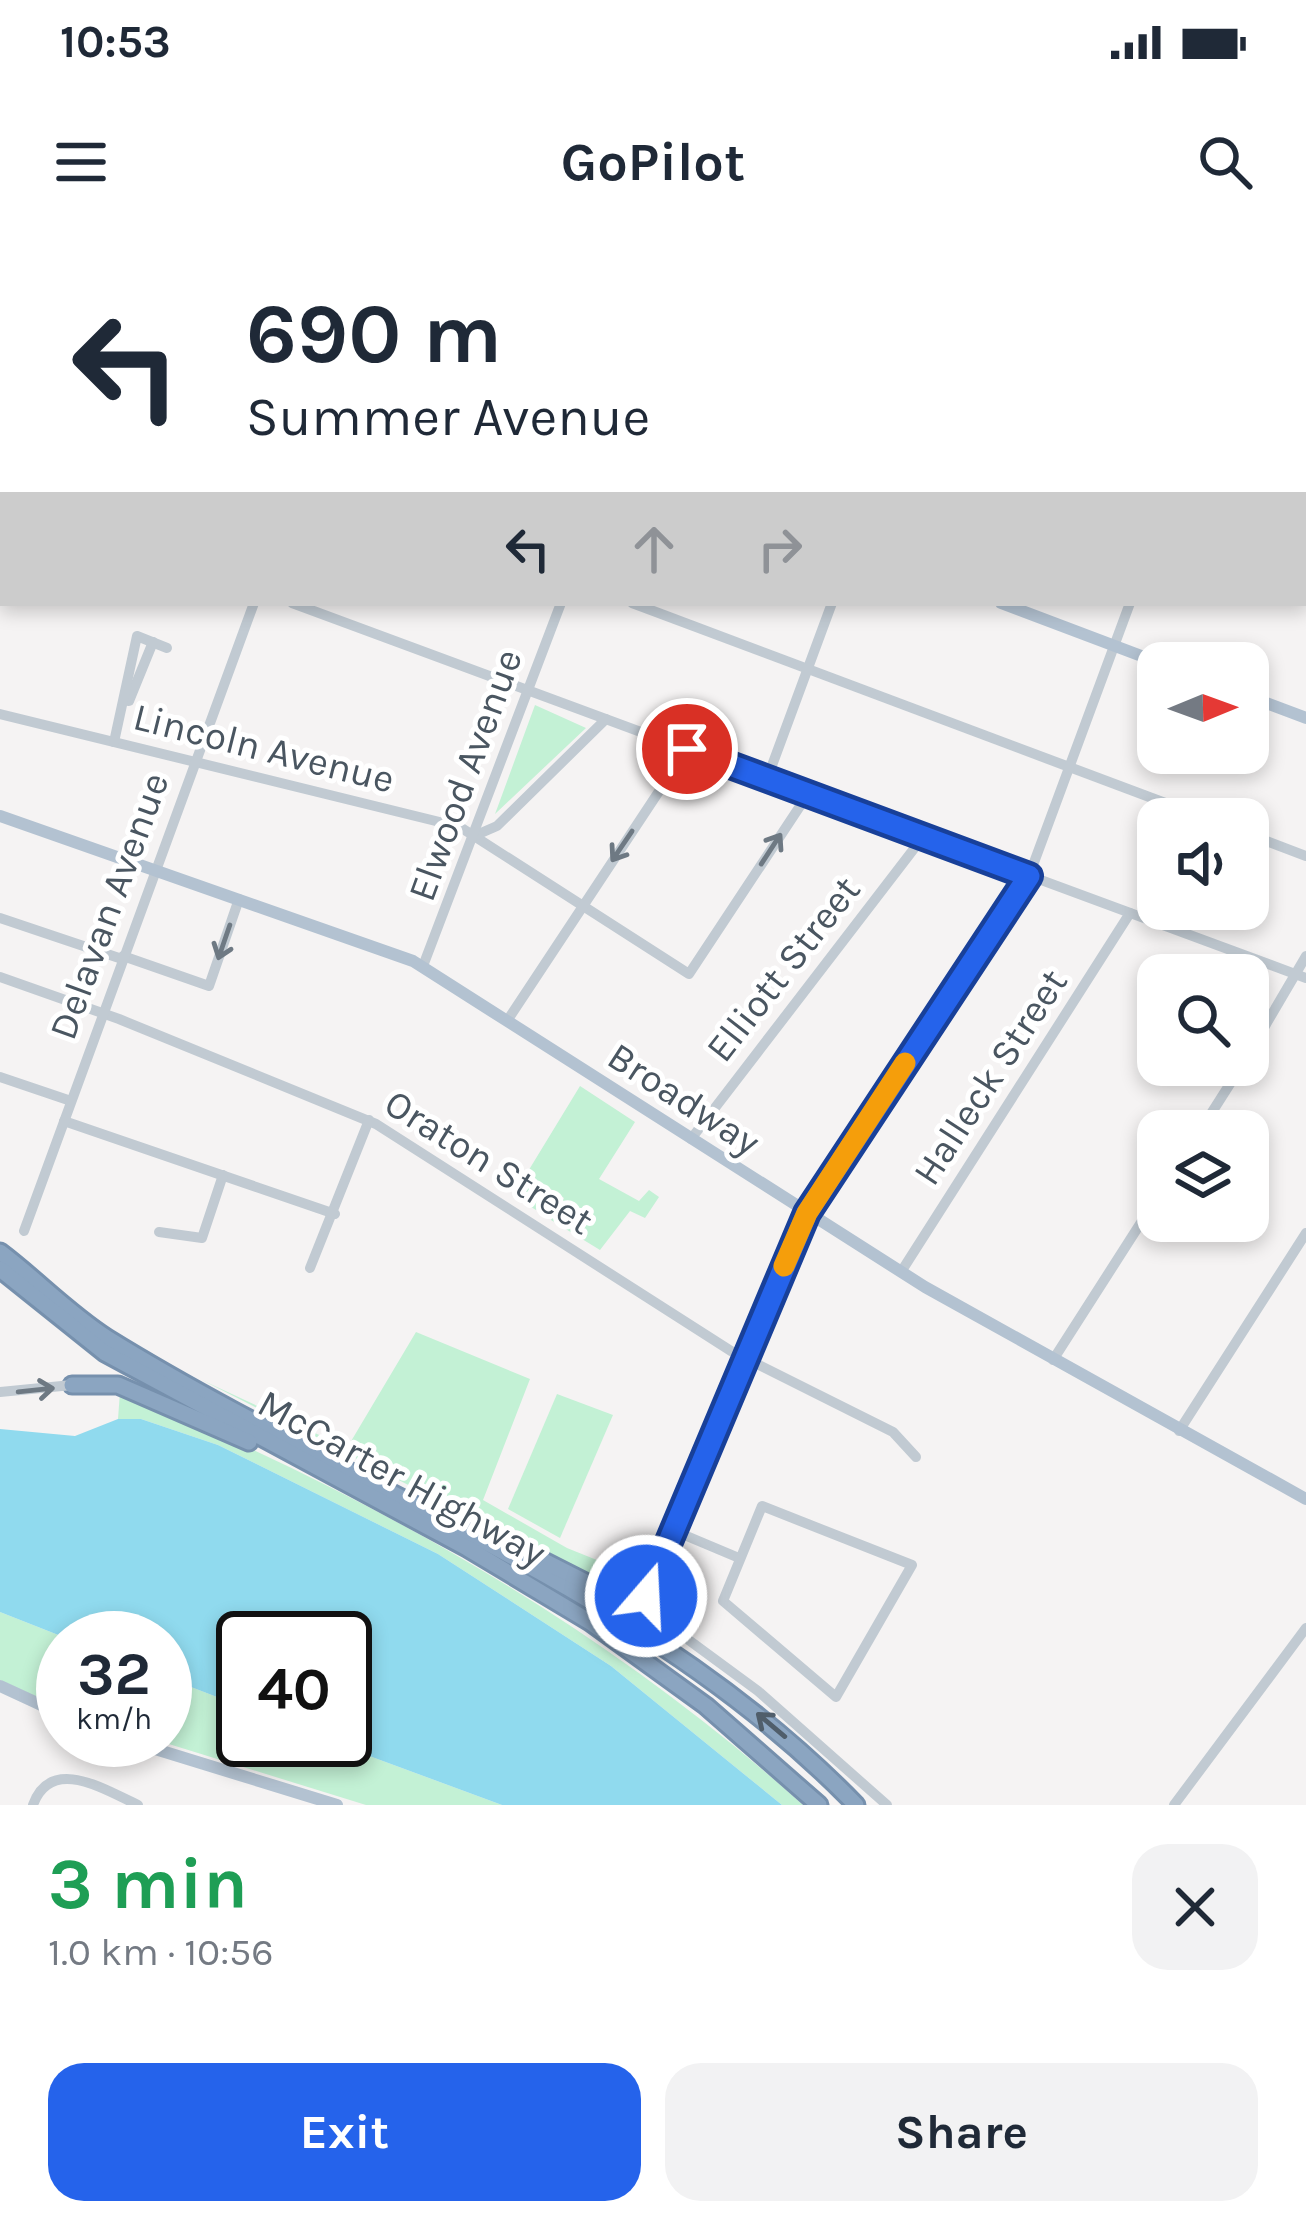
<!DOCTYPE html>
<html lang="en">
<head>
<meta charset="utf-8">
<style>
  body { margin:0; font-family:Karla,sans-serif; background:#f2f2f3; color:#1f2937; height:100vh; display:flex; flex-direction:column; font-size:45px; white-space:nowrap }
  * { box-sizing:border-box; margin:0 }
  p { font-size:39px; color:#747a83 }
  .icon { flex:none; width:66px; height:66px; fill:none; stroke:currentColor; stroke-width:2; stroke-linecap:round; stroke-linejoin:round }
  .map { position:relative; height:1565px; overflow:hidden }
  .panel { display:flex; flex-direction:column; background:#fff; flex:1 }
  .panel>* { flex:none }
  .guide { position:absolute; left:0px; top:0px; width:1308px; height:366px; box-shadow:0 6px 18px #0003; background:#fff; color:#1f2937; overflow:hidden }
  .needle { width:78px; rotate:89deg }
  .tools { position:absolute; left:1137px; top:402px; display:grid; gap:24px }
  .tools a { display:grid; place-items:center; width:132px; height:132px; border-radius:24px; background:#fff; box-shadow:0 6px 18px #0003; font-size:60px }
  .speed { position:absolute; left:36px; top:1371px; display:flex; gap:24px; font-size:60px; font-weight:700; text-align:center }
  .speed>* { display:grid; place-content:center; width:156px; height:156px; border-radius:50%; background:#fff; box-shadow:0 6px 18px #0003; line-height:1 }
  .speed small { font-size:30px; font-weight:400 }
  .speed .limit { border:6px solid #111; border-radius:18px; background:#fff; color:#111 }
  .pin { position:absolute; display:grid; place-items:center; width:102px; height:102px; color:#fff; margin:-51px; border:6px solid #fff; border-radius:50%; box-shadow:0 3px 12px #0007 }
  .me { position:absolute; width:132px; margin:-66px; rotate:19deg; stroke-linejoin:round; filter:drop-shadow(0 0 9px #0008) }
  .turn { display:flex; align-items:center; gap:42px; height:252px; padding:0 48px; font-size:54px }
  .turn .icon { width:156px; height:156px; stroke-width:2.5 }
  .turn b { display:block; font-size:84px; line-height:102px }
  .lanes { display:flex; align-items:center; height:114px; padding:0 48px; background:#0003; justify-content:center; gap:60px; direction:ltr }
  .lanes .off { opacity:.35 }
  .round { display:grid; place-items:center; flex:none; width:126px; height:126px; border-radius:36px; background:#f2f2f3 }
  .summary { display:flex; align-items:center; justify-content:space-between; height:204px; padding:0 48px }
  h1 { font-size:72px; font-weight:700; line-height:90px; color:#1e9e55 }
  .button { display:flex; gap:24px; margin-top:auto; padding:24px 48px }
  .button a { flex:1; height:138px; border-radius:36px; background:#2563eb; color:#fff; font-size:48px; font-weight:700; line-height:138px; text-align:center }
  .button a+a { background:#f2f2f3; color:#1f2937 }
  .status { display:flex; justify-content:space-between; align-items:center; height:84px; padding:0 60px; background:#fff; direction:ltr }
  .status svg { height:33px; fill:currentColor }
  header { display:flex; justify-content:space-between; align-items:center; height:156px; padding:0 48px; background:#fff; font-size:54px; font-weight:700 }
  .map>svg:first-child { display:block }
</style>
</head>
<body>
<div class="status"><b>10:53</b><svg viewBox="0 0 49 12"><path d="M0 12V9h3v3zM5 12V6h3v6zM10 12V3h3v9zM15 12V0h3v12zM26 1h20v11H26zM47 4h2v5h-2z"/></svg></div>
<header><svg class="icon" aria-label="menu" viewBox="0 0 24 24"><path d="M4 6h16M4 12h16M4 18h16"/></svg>GoPilot<svg class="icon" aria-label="search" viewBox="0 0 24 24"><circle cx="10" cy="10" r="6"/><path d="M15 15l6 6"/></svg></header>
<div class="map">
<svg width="1306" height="1565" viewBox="0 0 1306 1565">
  <rect width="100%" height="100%" fill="#f5f3f3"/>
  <g fill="#c3f1d5">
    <polygon points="535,465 586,488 495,574 498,566"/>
    <polygon points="580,846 635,882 599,939 639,961 649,950 659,957 645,978 630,971 600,1010 551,980 564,958 550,949 536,970 513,956"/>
    <polygon points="416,1092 530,1139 483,1260 567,1308 639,1337 634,1346 605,1345 202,1140 347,1208"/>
    <path d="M120,1152C367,1252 604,1386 803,1565H782L611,1426L438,1314L218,1205L141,1179H118Z"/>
    <polygon points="557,1154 613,1175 560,1298 508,1269"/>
    <polygon points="0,1372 66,1398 63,1469 0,1440"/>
    <polygon points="165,1437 243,1467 243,1500 326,1500 502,1565 366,1565 156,1500 165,1500"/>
  </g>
  <polygon fill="#90daee" points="118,1179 141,1179 218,1205 438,1314 611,1426 782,1565 502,1565 326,1500 345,1500 345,1398 243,1398 243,1467 165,1437 165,1398 66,1398 0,1372 0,1189 75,1196"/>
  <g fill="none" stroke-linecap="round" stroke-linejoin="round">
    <defs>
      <g id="highway">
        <path d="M0,1012C36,1039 68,1073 107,1098C359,1254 645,1347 856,1565"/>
        <polyline points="0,1029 105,1113 467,1308 590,1382 706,1466 819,1565"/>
        <polyline points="72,1145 118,1145 249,1202"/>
        <polyline points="538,1318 664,1382"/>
        <polyline points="613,1353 634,1352 650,1335"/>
      </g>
    </defs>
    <use href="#highway" stroke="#7690ad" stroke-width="21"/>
    <g stroke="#c1cad2" stroke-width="10">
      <polyline points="383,0 391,3"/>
      <polyline points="657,0 665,3"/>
      <polyline points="927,0 935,3"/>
      <polyline points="1190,0 1198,3"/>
      <polyline points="83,3 84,0"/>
      <polyline points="696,3 697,0"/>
      <polyline points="1266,3 1267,0"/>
      <polyline points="1305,43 1306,44"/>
      <polyline points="1305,143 1306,144"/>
      <polyline points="1305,246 1306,247"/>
      <polyline points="0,255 3,256"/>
      <polyline points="1305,347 1306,347"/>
      <polyline points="292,363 1306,738"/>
      <polyline points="632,363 1208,579"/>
      <polyline points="129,461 153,402"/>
      <polyline points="0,474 460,587 689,734 808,554"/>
      <polyline points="114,502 137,396 167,408"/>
      <polyline points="767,539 832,363"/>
      <polyline points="1248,594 1306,616"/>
      <polyline points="474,596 497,586 606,479"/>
      <polyline points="0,678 122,719"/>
      <polyline points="123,716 209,746 239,659"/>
      <polyline points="423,726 561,363"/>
      <polyline points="0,737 119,779 376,884 731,1111 893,1192 916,1217"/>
      <polyline points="507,781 687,509"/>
      <polyline points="1248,815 1306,716"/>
      <polyline points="0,837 71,861"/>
      <polyline points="64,881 335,974"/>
      <polyline points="1200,891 1242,825"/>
      <polyline points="691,899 923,597"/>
      <polyline points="24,991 254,363"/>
      <polyline points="159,992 202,998 223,935"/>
      <polyline points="310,1028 369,880"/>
      <polyline points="901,1032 1130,673"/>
      <polyline points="1053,1120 1158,956"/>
      <polyline points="0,1152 72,1145"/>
      <polyline points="1179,1191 1306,993"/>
      <polygon points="762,1266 912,1325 836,1457 723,1361"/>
      <polyline points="670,1289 739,1318"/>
      <path d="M33,1565C51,1515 105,1550 138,1565"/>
      <polyline points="887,1565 758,1451 656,1376 647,1348 807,973 1029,636 1130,363"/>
      <polyline points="1174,1565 1306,1388"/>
    </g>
    <g stroke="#b3c2d1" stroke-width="12">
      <polyline points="964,3 965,0"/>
      <polyline points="0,4 3,5"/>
      <polyline points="1001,363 1160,423"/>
      <polyline points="1248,456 1306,478"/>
      <polyline points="0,576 413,721 925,1047 1306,1259"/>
      <polyline points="0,1446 63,1475"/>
      <polyline points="126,1500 337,1565"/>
    </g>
    <use href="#highway" stroke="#8ba5c1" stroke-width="15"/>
  </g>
  <defs><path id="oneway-shaft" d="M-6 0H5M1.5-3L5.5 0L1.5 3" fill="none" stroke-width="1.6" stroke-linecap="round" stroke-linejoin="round" transform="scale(3)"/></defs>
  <g stroke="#6e7983">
    <use href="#oneway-shaft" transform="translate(622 606) rotate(124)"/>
    <use href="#oneway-shaft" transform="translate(771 609) rotate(-57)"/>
    <use href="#oneway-shaft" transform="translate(224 702) rotate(109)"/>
    <use href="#oneway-shaft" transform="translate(36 1150) rotate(-6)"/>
  </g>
  <use stroke="#505e6b" href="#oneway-shaft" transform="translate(771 1485) rotate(-140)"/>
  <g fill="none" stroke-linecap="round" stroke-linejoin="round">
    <defs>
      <polyline id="route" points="646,1356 807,973 1029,636 687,509"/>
    </defs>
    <use href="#route" stroke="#184099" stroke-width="30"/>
    <use href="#route" stroke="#2563eb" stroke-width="21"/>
    <polyline stroke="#f59e0b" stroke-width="21" points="784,1026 807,973 905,823"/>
  </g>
  <g text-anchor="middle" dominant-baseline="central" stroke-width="10" stroke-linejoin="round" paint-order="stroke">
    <g font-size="39" fill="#4a5661" stroke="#fff">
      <text transform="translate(264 508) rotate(14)">Lincoln Avenue</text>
      <text transform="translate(465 535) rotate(-70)">Elwood Avenue</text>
      <text transform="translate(109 666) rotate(-70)">Delavan Avenue</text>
      <text transform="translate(783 729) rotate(-52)">Elliott Street</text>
      <text transform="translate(990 837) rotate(-57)">Halleck Street</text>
      <text transform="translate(684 859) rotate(33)">Broadway</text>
      <text transform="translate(489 922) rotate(32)">Oraton Street</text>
      <text transform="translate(402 1238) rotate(29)">McCarter Highway</text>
    </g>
  </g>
</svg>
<div class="tools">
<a><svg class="needle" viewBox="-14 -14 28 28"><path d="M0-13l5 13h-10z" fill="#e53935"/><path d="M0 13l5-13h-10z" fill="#747a83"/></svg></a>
<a><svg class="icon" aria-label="sound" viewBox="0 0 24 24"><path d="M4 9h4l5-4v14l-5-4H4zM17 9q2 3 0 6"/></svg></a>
<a><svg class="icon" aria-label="search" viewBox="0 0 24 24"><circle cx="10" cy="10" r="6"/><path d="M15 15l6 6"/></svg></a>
<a><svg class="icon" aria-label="layers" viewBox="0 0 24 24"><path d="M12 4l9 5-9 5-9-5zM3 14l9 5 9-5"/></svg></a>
</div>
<div class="speed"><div>32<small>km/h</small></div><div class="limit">40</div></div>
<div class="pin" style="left:687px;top:509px;background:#d93025"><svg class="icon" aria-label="arrive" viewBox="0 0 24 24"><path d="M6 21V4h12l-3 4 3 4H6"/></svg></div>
<svg class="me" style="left:646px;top:1356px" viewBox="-20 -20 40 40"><circle r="17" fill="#2563eb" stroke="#fff" stroke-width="3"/><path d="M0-11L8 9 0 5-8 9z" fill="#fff"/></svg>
<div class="guide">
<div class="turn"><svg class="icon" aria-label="left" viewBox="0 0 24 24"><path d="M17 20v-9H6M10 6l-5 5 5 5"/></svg><div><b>690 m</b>Summer Avenue</div></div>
<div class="lanes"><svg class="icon" aria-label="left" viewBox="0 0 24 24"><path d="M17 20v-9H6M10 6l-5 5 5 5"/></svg><svg class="icon off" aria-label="ahead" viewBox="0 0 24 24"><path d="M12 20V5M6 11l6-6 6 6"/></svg><svg class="icon off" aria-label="right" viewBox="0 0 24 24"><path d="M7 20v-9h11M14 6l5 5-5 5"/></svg></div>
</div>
</div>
<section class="panel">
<div class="summary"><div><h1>3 min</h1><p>1.0 km · 10:56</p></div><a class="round"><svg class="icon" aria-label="close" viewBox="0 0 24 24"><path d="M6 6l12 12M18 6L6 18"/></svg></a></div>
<div class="button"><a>Exit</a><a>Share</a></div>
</section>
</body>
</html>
